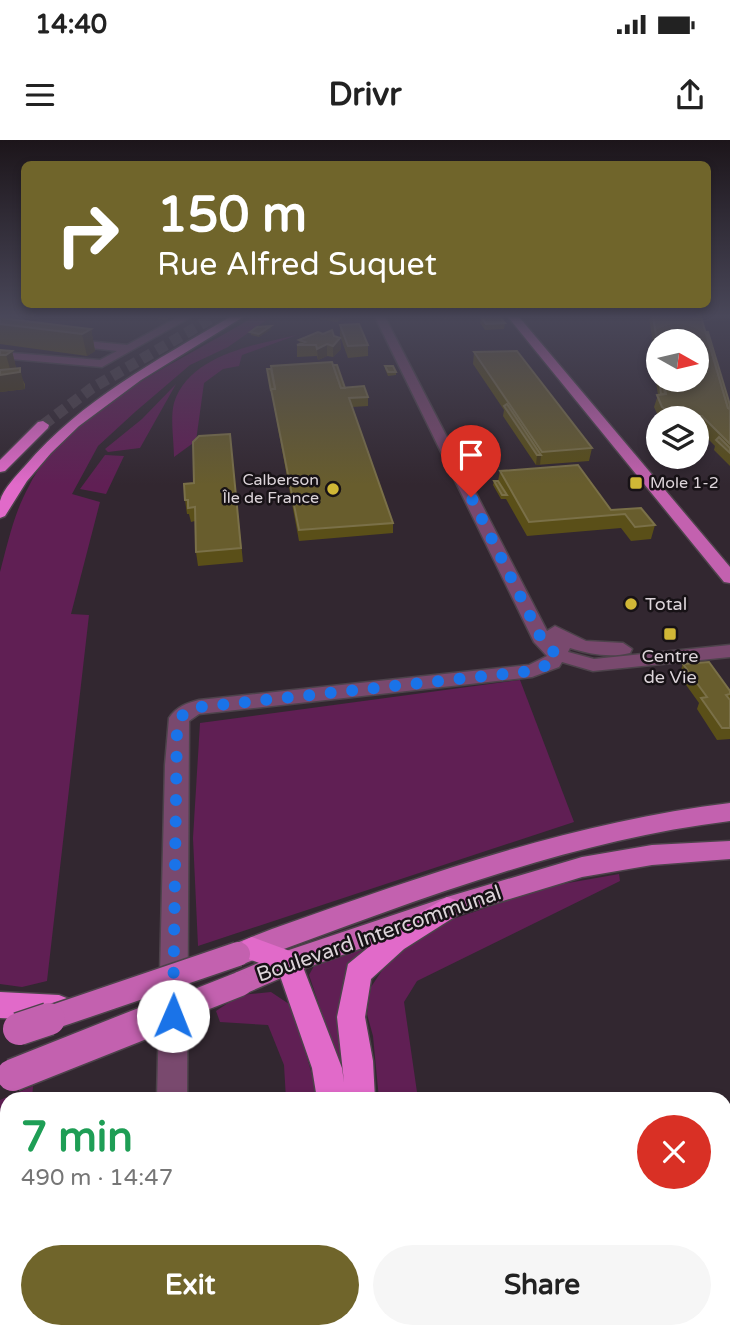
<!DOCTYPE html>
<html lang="en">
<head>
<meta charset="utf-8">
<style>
  body { margin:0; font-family:"Varela Round",sans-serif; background:#f6f6f6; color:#222; height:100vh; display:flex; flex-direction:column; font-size:26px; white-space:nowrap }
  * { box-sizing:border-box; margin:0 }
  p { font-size:23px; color:#767676 }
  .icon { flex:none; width:38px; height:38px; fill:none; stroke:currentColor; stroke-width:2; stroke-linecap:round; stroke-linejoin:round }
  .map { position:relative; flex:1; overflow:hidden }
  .drawer { position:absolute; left:0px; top:952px; width:732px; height:247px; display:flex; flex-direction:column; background:#fff; border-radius:21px 21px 0 0; box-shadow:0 4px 10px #0003 }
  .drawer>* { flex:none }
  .hud { position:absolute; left:21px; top:21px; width:690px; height:147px; border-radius:10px; box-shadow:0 4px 10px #0003; background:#70652b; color:#fff; overflow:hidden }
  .needle { width:46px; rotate:98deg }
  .tools { position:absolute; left:646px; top:189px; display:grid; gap:14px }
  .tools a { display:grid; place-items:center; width:63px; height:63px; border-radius:50%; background:#fff; box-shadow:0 4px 10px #0003; font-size:35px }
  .pin { position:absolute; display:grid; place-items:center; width:60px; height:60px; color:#fff; margin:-72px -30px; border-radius:50% 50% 50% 0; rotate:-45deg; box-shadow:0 0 7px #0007 }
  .pin .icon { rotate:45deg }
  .me { position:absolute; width:77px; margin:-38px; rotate:1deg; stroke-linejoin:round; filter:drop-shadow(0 0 5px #0008) }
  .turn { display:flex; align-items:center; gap:24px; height:147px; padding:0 21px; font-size:32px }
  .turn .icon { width:91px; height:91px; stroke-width:2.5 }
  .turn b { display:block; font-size:49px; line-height:60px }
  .round { display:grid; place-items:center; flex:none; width:74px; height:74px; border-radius:37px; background:#f6f6f6 }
  .overview { display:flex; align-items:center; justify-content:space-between; height:119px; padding:0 21px }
  h1 { font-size:42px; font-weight:700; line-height:52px; color:#1e9e55 }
  .primary-button { display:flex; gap:14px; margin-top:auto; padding:14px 21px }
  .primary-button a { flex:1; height:80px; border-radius:42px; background:#70652b; color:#fff; font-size:28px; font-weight:700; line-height:80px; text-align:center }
  .primary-button a+a { background:#f6f6f6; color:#222 }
  .status { display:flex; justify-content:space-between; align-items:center; height:49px; padding:0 35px; background:#fff; direction:ltr }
  .status svg { height:19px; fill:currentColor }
  header { display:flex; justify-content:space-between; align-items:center; height:91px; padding:0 21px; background:#fff; font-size:32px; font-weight:700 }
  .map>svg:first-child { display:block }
</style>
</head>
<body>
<div class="status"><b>14:40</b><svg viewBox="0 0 49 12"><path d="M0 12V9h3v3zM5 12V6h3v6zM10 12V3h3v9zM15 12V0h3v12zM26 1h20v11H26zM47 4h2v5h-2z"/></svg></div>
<header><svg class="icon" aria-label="menu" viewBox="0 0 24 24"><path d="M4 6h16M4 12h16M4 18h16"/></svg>Drivr<svg class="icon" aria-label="share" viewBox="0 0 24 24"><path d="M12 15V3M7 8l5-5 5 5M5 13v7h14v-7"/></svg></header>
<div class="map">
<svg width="730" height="1198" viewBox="0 0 730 1198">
  <rect width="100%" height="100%" fill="#322730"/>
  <g fill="#601f54">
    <path d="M253,177H271L228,207L190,225L135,272L98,306L72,354L100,362L71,474L89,475L47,841L22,847L0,844V432C8,402 14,373 29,346C69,268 181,222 253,177Z"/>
    <path d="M297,195L242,215L239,226L223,229L204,243L196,301L174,317C174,301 170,278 174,263C189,215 254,205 297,195Z"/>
    <polygon points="176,244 140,308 108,312 105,309 142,279"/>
    <polygon points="105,315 124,316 106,354 80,349"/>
    <polygon points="520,540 574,682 198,806 193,698 200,583"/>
    <polygon points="619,734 620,741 417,841 404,862 418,959 379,959 373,896 367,874 371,847 391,817 415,792 551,746"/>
    <polygon points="376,804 347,947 309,835 314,826"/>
    <polygon points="271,852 292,866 319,959 286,959 284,925 268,885 220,882 216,871 240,855"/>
    <polygon points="33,946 32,959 7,959 8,1192 7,1198 0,1198 0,960"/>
  </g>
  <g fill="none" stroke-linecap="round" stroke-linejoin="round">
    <polyline stroke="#4c4149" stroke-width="11" stroke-dasharray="11 6" stroke-linecap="butt" points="43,285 92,248 214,177"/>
    <defs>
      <g id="minor">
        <polygon points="0,177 8,177 0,183"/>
        <polygon points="178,177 191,177 102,227 0,218 0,212 100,220 117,211 66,205 61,202 66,199 127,205"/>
        <path d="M375,177H385L547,491L555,486L586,501L623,503L632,509L630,513C610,518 589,514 570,508L568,512L594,519L730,505V517L593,531L562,522L559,527L532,537L199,574L189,581L187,959H157L165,625L169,578C176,567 187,563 199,560L529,525L547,516L534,502Z"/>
        <rect x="153" y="1192" width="36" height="6"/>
      </g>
      <g id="major">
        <polygon points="508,177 519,177 730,427 730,443 724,442"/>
        <path d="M730,663V681C560,702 403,766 243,824L234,820L230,812L234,804L272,789C422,736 572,682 730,663Z"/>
        <polygon points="730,701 730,719 652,725 582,737 447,778 297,831 240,856 230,853 226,844 230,835 289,810 447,757 582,717 652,705"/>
      </g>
      <g id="highway">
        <path d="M230,177H243L141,240L79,286L51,313L27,341L5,376L0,378C0,373 0,366 0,361C3,349 17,335 25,326C81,260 157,220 230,177Z"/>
        <polygon points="43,281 49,285 48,288 5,331 0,332 0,320 38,282"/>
        <polygon points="447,757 456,760 460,768 456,776 404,809 371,839 365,877 373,921 375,959 317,959 312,928 278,830 243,817 239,809 243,801 252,797 298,814 342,928 344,942 337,877 348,824 386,793"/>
        <polygon points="0,852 59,855 69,859 73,868 69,877 59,881 0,878"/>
        <polygon points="241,1192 281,1192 279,1198 239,1198"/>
      </g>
    </defs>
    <use href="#minor" stroke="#4d434b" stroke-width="3"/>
    <use href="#major" stroke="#4d434b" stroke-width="3"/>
    <use href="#highway" stroke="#4d434b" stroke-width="3"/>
    <use href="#minor" fill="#79496e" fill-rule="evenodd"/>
    <use href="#major" fill="#c361af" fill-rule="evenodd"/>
    <use href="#highway" fill="#e16ac9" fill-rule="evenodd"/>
    <defs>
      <g id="major-bridge-far1">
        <polyline points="44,880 238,814"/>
        <polyline points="149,880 240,844"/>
      </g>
      <g id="major-bridge">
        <polyline points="19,889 49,879"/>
        <polyline points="13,935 154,879"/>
      </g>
    </defs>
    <use href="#major-bridge-far1" stroke="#4d434b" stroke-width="27" stroke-linecap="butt"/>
    <use href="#major-bridge" stroke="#4d434b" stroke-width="35" stroke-linecap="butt"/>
    <use href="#major-bridge-far1" stroke="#c361af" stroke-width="24"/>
    <use href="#major-bridge" stroke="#c361af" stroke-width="32"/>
  </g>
  <g fill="#5a4f18" fill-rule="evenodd">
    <polygon points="149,177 171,177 166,180"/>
    <polygon points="319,177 344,177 337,182 319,179"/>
    <polygon points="443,177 470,177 444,179"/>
    <polygon points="481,177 505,183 504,189 485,190 480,183"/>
    <path d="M649,177H701L730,265V326L714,310L715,306L698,289H696V278H659L654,267L658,255L653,224L655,216ZM658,201L696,240H658Z"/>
    <polygon points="0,178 91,189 95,211 87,216 0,204"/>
    <polygon points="340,185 368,205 368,216 348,218 340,196"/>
    <polygon points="271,189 259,197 251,195 250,192"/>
    <polygon points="334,196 340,198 341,209 333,217 327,216 318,220 317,216 297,217 297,205 300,204 299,200"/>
    <polygon points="0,210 12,211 16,228 25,244 25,249 0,252"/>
    <polygon points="474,212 592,308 589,321 536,325 503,276 504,270 473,224"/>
    <polygon points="385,226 396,232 396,235 388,236 385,229"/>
    <polygon points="267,229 345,248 368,257 368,266 352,267 393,383 393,393 299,401"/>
    <polygon points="230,294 243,422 198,426 196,412 195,381 191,382 189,374 187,374 185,360 194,343"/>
    <polygon points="500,331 611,370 641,368 655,385 651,399 631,401 621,388 527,396 506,359 501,359 493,345 494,341 498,341"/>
    <polygon points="683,524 730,551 730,599 717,600 697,569 699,563 679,535"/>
  </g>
  <g fill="#443919">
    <polygon points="271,186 271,189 259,197 259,194"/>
    <polygon points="91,189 95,211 87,216 82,194"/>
    <polygon points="340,198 341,209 333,217 333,206"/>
    <polygon points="327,204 327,216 318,220 317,209"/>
    <polygon points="12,211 16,228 11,232 6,215"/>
    <polygon points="20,228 25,249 0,252 0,235"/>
    <polygon points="537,315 541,315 540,325 536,325"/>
  </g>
  <g fill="#685d2d" stroke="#7a7048" stroke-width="2">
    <polygon points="481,177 500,177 505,183 486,184"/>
    <polygon points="653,177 701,177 728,268 730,269 730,304 702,276 679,278 662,267 657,255 666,254 664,240 696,240 696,201 658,201 658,207"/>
    <polygon points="0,178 91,189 82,194 0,184"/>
    <polygon points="359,184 368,205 348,206 340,185"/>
    <polygon points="271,186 259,194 250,192 257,187"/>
    <polygon points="332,190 334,196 340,198 333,206 327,204 317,209 316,205 297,205 305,202 299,200 318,192 323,194"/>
    <polygon points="706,192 708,192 730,265 730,269 728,268"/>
    <polygon points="0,210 12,211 6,215 0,215"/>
    <polygon points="517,211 592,308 542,312 474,212"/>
    <polygon points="658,215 658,235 655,216"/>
    <polygon points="332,222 341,248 364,246 368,257 349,258 393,383 299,390 271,249 275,248 271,226"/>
    <polygon points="333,225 337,225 345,248 341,248"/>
    <polygon points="385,226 393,226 396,232 388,232"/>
    <polygon points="20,228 20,232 0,235 0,230"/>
    <polygon points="267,229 271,229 275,249 271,249 271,251"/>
    <polygon points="659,240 663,240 665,254 661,254"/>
    <polygon points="507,264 541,315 537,315 504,266"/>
    <polygon points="230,294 241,408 196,412 195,367 188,368 188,360 185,360 184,344 194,343 193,302 199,296"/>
    <polygon points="719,297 730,308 730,313 716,300"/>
    <polygon points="578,325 611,370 641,368 655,385 635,387 625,374 529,382 500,331"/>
    <polygon points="494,341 498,341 507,355 502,355"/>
    <polygon points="709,522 730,551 730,554 726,555 730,560 730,588 722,588 701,558 707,557 683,524"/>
  </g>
  <linearGradient id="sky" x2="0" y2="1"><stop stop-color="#1c151a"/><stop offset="0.51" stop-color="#494759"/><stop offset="1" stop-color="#494759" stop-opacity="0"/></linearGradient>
  <rect width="730" height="345" fill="url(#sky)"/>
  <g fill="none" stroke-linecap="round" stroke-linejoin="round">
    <polyline stroke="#1a73e8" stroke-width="12" stroke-dasharray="0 21.6" points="173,876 177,584 184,573 200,567 532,531 552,523 556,514 543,502 471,357"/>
  </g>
  <g fill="#d0b736" stroke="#171216" stroke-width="2.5">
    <rect x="629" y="336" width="14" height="14" rx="3.5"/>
    <circle cx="333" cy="349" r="7"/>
    <circle cx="631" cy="464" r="7"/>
    <rect x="663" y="487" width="14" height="14" rx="3.5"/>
  </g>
  <g text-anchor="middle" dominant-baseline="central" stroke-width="5" stroke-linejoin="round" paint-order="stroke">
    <g font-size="16" fill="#dcd4d9" stroke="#171216" text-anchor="end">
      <text x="319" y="340">Calberson<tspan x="319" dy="18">Île de France</tspan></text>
      <text x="650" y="343" text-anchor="start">Mole 1-2</text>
    </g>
    <g font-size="18" fill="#dcd4d9" stroke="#171216" text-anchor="start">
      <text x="645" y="464">Total</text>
      <text x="670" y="516" text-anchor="middle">Centre<tspan x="670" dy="21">de Vie</tspan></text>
    </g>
    <g font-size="21" fill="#dcd4d9" stroke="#171216">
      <text transform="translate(379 794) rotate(-19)">Boulevard Intercommunal</text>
    </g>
  </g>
</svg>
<div class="tools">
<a><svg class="needle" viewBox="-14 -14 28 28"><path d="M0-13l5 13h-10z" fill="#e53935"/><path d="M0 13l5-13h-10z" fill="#767676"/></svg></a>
<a><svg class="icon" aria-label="layers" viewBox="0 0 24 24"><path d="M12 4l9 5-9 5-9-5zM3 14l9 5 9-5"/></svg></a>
</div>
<div class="pin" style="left:471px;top:357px;background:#d93025"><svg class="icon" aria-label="arrive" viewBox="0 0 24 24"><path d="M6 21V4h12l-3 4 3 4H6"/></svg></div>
<svg class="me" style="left:173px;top:876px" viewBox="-20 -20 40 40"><circle r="19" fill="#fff"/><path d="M0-13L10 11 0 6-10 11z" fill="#1a73e8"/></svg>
<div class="hud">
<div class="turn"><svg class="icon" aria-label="right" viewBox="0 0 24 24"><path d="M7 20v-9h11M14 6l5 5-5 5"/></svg><div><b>150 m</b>Rue Alfred Suquet</div></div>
</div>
<section class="drawer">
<div class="overview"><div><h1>7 min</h1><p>490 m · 14:47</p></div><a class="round" style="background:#d93025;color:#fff"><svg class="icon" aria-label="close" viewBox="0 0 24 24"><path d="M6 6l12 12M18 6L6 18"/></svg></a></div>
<div class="primary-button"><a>Exit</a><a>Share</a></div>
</section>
</div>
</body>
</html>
